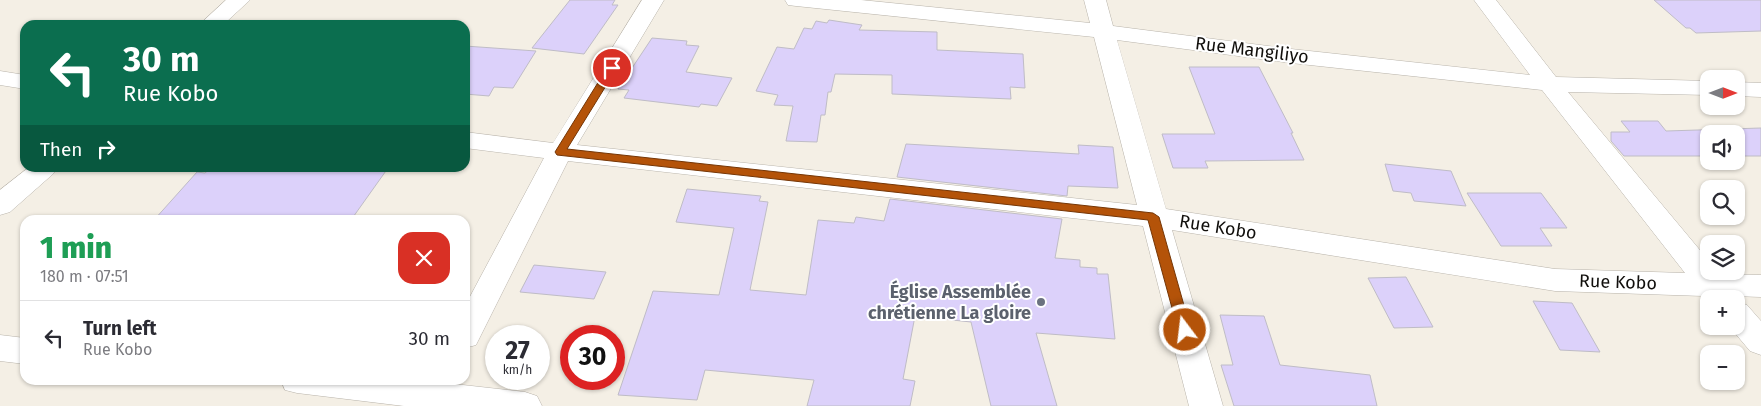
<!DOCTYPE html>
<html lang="en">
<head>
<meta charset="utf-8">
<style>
  body { margin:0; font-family:"Fira Sans",sans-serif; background:#f7f7f7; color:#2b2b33; height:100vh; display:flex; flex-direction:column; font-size:19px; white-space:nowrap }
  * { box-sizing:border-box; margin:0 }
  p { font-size:16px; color:#7c7c81 }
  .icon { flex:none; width:28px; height:28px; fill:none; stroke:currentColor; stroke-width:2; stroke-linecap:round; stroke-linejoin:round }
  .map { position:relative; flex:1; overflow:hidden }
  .side { position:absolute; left:20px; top:215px; width:450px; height:170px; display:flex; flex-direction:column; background:#fff; border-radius:15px; box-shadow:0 1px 4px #0004 }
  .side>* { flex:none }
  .guide { position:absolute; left:20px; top:20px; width:450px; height:152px; border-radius:15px; box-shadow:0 1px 4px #0004; background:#0b6e4f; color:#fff; overflow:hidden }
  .needle { width:32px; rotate:90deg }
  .fabs { position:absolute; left:1700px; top:70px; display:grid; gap:10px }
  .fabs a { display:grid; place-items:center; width:45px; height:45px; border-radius:10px; background:#fff; box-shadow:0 1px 4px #0004; font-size:25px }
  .speed { position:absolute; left:485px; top:325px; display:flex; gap:10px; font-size:25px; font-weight:700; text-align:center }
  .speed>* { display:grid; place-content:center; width:65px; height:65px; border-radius:50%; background:#fff; box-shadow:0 1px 4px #0004; line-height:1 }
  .speed small { font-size:12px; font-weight:400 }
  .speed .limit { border:8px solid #d22; background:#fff; color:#111 }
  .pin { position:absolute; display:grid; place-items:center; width:42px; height:42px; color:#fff; margin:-21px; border:2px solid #fff; border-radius:50%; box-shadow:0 1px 5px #0007 }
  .me { position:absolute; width:55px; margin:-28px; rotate:345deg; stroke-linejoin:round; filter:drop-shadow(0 0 4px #0008) }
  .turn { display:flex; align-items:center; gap:18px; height:105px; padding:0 20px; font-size:22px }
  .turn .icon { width:65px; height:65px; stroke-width:2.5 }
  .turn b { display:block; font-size:35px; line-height:42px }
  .then { display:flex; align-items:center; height:48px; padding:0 20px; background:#0003; gap:10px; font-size:19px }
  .round { display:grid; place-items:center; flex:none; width:52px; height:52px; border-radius:15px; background:#f7f7f7 }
  .summary { display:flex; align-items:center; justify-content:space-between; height:85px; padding:0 20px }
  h1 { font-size:30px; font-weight:800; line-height:38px; color:#1e9e55 }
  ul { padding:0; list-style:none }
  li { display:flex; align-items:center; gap:15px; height:75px; padding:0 20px; border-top:1px solid #e1e1e2 }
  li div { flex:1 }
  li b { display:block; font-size:19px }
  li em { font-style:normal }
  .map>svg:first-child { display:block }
</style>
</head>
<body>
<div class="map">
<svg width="1761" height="406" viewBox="0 0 1761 406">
  <rect width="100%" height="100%" fill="#f4efe5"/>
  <g fill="#dcd1fa" stroke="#bfbcc6">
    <polygon points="570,0 615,0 612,5 618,5 584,54 532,48"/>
    <polygon points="1654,0 1761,0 1761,31 1696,33 1690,28 1686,28"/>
    <polygon points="829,20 862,25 859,30 937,32 937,50 1023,54 1025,88 1010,87 1011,99 892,94 892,75 835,74 831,92 828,92 825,115 821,115 817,142 786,141 793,106 774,105 778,95 756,91 777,47 794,49 804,28 812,29 816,21 827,23"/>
    <polygon points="652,38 687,41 686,45 699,46 686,72 732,78 717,106 701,104 699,107 624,98 629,90 618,89"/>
    <polygon points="465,46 536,51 513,88 494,87 489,96 465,94"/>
    <polygon points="1189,67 1259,67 1293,133 1291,133 1304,160 1205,161 1208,168 1173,168 1162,134 1215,134"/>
    <polygon points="1621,121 1658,121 1666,131 1761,128 1761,156 1736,156 1736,134 1709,134 1709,156 1624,156 1611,141 1611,132 1630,132"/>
    <polygon points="906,144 1079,154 1078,145 1113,147 1118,188 1068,186 1067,196 897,177"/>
    <polygon points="1385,164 1451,171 1466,206 1414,201 1411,193 1393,191"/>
    <polygon points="211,168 388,168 351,220 154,220 197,172 205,173"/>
    <polygon points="687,189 761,196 759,201 768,202 750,290 806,295 818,220 854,223 856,217 884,221 890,199 1062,219 1055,258 1080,260 1080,267 1097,268 1097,274 1108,274 1115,339 1036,333 1057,406 991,406 971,322 915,316 903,379 915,381 910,406 807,406 814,380 705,370 697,400 618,395 653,291 719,295 734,228 676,222"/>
    <polygon points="1467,193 1541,193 1567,228 1540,228 1552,246 1501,246"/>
    <polygon points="534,265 606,272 594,299 520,292"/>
    <polygon points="1406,277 1433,327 1394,328 1368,278"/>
    <polygon points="1533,301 1572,303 1600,352 1560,350"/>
    <polygon points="1220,315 1264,316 1280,365 1370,375 1377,406 1234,406 1221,365 1233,365"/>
  </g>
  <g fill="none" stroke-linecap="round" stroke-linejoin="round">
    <defs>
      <g id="minor">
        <polygon points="226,0 250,0 223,25 199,25"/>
        <path d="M642,0H664L577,145L1137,205L1094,37L796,6L788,5L785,0H861L1090,23L1084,0H1106L1113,26L1291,49L1530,75L1474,0H1496L1556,77L1709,81V95L1568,92L1709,261V271H1717L1719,274L1761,275V297L1733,296L1731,299H1709V302L1703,296L1555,291L1172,230L1223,406H1189L1143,226L568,161L476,345L465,348V306L544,158L465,148V132L553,143ZM1117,40L1291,63L1542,90L1685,273L1555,269L1166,209Z"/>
        <polygon points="0,71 25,75 25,89 0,85"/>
        <polygon points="1736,82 1761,83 1761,97 1736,96"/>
        <polygon points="28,168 57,168 53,174 10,212 0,215 0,190"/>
        <polygon points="1736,301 1747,305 1761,321 1761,355 1750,351 1729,326 1736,326"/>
        <polygon points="0,335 25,338 25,364 0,361"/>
        <polygon points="281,380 418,380 525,392 537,396 542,406 404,406 297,393 285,390"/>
      </g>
    </defs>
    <use href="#minor" stroke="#b8b3aa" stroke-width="1"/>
    <use href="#minor" fill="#fff" fill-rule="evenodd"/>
  </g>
  <polygon fill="#b45309" stroke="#753606" points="612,65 617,68 567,149 1153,213 1159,217 1191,330 1189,334 1180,334 1178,330 1148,220 557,155 555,152 607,68"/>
  <circle fill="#6b7280" stroke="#fff" stroke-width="2" cx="1041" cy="302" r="5"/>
  <g text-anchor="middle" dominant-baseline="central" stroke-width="4" stroke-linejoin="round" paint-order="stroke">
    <g font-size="18" fill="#110f0c" stroke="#fff">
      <text transform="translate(1252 50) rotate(7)">Rue Mangiliyo</text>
      <text transform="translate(1218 227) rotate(9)">Rue Kobo</text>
      <text transform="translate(1618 282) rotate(2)">Rue Kobo</text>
    </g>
    <g font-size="18" font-weight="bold" fill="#5b616d" stroke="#fff" text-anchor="end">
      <text x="1031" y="292">Église Assemblée<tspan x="1031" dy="21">chrétienne La gloire</tspan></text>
    </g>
  </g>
</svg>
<div class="fabs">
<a><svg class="needle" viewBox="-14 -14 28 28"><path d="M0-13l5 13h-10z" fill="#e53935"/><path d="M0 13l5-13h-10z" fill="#7c7c81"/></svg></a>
<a><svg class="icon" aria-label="sound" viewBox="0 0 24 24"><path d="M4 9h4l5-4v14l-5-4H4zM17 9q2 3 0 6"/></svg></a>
<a><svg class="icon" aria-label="search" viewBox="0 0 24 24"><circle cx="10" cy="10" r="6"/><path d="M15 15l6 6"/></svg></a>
<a><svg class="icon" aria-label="layers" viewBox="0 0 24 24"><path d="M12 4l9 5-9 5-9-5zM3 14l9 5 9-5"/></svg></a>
<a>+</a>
<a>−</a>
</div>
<div class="speed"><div>27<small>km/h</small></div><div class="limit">30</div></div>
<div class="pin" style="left:612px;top:68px;background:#d93025"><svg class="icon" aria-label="arrive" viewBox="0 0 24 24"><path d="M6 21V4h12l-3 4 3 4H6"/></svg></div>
<svg class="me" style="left:1185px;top:330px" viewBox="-20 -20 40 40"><circle r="17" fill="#b45309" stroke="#fff" stroke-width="3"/><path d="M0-11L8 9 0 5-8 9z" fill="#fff"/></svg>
<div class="guide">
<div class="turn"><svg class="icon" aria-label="left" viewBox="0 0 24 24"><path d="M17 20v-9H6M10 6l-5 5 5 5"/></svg><div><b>30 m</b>Rue Kobo</div></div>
<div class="then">Then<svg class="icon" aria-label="right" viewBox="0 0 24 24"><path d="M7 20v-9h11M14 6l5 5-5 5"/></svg></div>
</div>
<section class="side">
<div class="summary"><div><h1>1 min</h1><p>180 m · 07:51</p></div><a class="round" style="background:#d93025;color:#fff"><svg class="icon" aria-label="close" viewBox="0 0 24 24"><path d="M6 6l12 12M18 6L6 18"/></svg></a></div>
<ul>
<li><svg class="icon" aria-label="left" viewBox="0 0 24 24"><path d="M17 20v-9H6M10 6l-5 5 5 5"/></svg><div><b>Turn left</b><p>Rue Kobo</p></div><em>30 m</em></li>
</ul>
</section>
</div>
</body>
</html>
